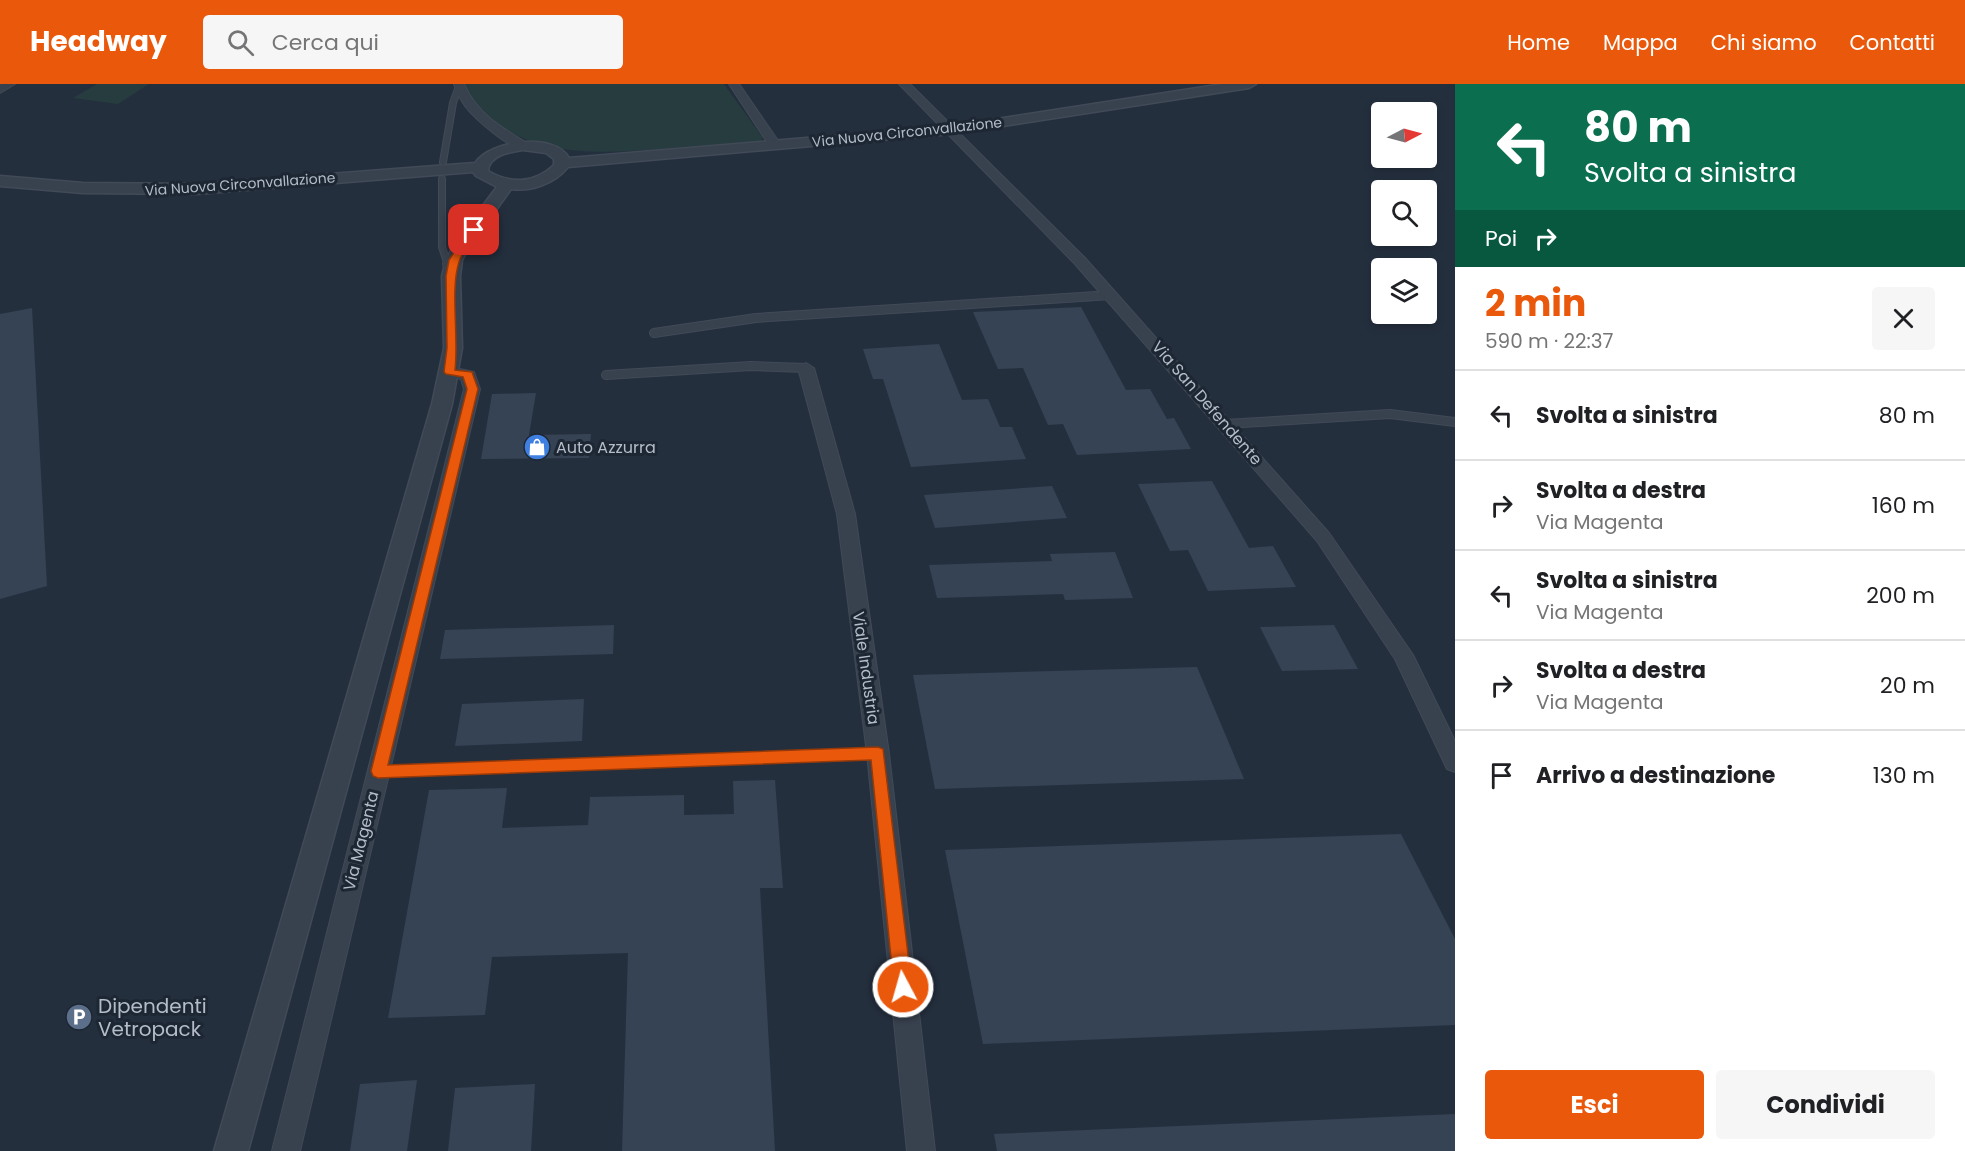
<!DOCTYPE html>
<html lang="it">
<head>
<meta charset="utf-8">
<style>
  body { margin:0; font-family:Poppins,sans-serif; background:#f6f6f6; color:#202124; height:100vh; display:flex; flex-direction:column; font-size:22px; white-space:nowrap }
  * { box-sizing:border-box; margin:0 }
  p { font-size:20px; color:#757577 }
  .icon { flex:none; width:33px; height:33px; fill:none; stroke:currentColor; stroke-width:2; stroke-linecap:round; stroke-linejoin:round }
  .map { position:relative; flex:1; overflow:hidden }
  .side { display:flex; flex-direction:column; background:#fff; width:510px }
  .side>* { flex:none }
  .hud { background:#0b6e4f; color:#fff; overflow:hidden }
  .needle { width:39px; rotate:84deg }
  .tools { position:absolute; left:1371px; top:18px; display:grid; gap:12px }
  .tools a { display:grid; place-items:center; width:66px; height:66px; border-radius:6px; background:#fff; box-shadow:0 3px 9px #0003; font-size:30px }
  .pin { position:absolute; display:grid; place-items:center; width:51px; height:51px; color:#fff; margin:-26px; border-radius:12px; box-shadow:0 3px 9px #0006 }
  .me { position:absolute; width:66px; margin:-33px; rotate:354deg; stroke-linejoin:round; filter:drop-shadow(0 0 4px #0008) }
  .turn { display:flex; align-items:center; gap:21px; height:126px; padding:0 30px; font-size:27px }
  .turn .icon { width:78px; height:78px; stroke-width:2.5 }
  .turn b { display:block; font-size:42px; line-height:51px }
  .then { display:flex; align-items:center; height:57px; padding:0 30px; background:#0003; gap:12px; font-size:22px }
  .round { display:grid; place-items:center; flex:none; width:63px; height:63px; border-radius:6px; background:#f6f6f6 }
  .overview { display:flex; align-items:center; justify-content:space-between; height:102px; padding:0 30px }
  h1 { font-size:36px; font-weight:700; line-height:45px; color:#ea580c }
  .cta { display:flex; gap:12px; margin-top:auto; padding:12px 30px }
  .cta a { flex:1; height:69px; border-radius:6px; background:#ea580c; color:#fff; font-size:24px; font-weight:700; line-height:69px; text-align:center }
  .cta a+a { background:#f6f6f6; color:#202124 }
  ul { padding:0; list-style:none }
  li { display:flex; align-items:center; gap:18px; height:90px; padding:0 30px; border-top:2px solid #e0e0e0 }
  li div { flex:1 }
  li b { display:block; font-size:22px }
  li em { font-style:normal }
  header { display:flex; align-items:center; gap:36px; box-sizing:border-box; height:84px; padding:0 30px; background:#ea580c; color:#fff }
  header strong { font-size:28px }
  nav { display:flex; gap:33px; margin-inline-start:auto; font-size:21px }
  .search { width:420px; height:54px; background:#f6f6f6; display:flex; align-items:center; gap:15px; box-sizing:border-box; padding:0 21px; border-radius:6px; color:#757577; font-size:22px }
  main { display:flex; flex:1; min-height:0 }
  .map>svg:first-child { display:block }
</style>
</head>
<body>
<header>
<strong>Headway</strong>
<div class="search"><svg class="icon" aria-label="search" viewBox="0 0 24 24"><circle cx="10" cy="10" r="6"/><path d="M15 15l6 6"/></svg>Cerca qui</div>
<nav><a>Home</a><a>Mappa</a><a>Chi siamo</a><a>Contatti</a></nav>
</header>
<main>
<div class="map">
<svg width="1455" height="1067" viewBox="0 0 1455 1067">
  <rect width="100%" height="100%" fill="#242f3e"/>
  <g fill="#263c3f">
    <polygon points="97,0 149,0 118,20 73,14"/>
    <path d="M463,0H724L763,54L760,58C731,60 702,61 673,64C610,69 534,77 485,29C475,19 467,13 463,0Z"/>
  </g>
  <g fill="#364354">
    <polygon points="1081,223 1126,306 1150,305 1167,335 1174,334 1191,365 1077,371 1063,340 1048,341 1023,284 998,285 973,228"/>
    <polygon points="32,224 47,502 0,515 0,230"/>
    <polygon points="939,260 962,316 988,315 1000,343 1012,343 1026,375 911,383 883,295 873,295 863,265"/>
    <polygon points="536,309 529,351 591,350 589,374 481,375 492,310"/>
    <polygon points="1212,397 1249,464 1273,462 1296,503 1208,507 1188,466 1170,467 1138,400"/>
    <polygon points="1052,402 1067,434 935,444 924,411"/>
    <polygon points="1115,468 1133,514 1065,516 1063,510 937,514 929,481 1052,477 1050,470"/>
    <polygon points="614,541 613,570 440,575 445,546"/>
    <polygon points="1334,541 1358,585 1282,587 1260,543"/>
    <polygon points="1197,583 1244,695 935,705 913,591"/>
    <polygon points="584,615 582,657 455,662 462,620"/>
    <polygon points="775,696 783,804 760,804 775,1067 622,1067 628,869 492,873 485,931 388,934 429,706 507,704 502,744 588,741 590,713 684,711 684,731 734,730 733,697"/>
    <polygon points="1401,750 1455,855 1455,941 983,960 945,766"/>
    <polygon points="417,996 407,1067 350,1067 360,1000"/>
    <polygon points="535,1000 531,1067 448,1067 455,1004"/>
    <polygon points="1455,1030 1455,1067 997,1067 994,1050"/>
  </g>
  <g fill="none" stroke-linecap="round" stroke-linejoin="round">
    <defs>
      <g id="service-far2">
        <polyline points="443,78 453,19 459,2"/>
        <polyline points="442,95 442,163 448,181"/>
      </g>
      <g id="service-far1">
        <polyline points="447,180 450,188"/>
        <polyline points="654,249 756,234 1111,211"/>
        <polyline points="606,291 751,282 806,284"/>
        <polyline points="1225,340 1390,330 1455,338"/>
      </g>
      <polyline id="service" points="378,687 877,670"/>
      <g id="minor">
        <polygon points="2,0 15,0 0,9 0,1"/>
        <path d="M454,0H464C476,29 502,44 527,59V65C512,68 474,34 465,22C460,15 457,8 454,0Z"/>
        <polygon points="729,0 739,0 781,61 779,64 771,64"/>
        <polygon points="899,0 910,0 1085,174 1329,449 1413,571 1455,657 1455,688 1447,685 1395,575 1317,457 1075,180"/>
        <polygon points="806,279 814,284 855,430 889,670 935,1067 907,1067 867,670 837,430 798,284"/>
        <polygon points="450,283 474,288 480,305 300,1067 272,1067 464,305 461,295 445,291 442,288"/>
      </g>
      <path id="tertiary" d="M1223,0H1256L1249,4L951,50L568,83C555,99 532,108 511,105L470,162L462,176L460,192L462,264L452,320L248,1067H214L432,320L444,264L442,192L446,176L456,157L497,103L476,92L473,88L196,110L83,109L0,102V92L83,99L196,100L475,79C490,56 555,48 569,74L951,42ZM523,66L546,69L554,75V81C534,100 510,100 488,87C489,71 510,68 523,66Z"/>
    </defs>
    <use href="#service-far2" stroke="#414a57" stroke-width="8"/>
    <use href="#service-far1" stroke="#414a57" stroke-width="10"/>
    <use href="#service" stroke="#414a57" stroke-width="12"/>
    <use href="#minor" stroke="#414a57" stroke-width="2"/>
    <use href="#tertiary" stroke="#414a57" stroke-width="3"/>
    <use href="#service-far2" stroke="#38414e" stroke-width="6"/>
    <use href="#service-far1" stroke="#38414e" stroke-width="8"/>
    <use href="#service" stroke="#38414e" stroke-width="9"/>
    <use href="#minor" fill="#38414e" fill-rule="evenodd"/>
    <use href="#tertiary" fill="#38414e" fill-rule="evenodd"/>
  </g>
  <path fill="#ea580c" stroke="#983908" stroke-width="1.5" d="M470,144L478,146C472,156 462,167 459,178C450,205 459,253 455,286L472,288L478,305L388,681L878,663L883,665L912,903L910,909L903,912L897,909L894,903L871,676L378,694L373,692L371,687L467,305L463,293L446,290L444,288L447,264L446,192L449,176Z"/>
  <defs>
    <symbol id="shop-disc" viewBox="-11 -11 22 22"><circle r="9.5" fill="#3f7fe0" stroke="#1d2633"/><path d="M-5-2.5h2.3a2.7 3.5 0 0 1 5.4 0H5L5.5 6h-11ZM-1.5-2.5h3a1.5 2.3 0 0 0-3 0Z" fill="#fff"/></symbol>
    <symbol id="parking-disc" viewBox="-11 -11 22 22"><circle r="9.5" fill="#5c6f8a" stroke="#1d2633"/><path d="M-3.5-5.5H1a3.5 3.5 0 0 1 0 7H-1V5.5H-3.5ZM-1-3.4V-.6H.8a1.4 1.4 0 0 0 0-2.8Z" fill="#fff"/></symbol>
  </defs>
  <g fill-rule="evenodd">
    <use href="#shop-disc" x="522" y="348" width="30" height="30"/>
    <use href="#parking-disc" x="64" y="918" width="30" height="30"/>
  </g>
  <g text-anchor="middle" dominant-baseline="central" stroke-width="6" stroke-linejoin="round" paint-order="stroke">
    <g font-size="14" fill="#b4bcc9" stroke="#1d2633">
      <text transform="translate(907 48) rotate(-6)">Via Nuova Circonvallazione</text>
      <text transform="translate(240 100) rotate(-4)">Via Nuova Circonvallazione</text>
    </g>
    <g font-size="16" fill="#b4bcc9" stroke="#1d2633">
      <text transform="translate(1207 319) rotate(49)">Via San Defendente</text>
      <text transform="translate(866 584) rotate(82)">Viale Industria</text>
      <text transform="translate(361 757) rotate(-76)">Via Magenta</text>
    </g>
    <g font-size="16" fill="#b4bcc9" stroke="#1d2633" text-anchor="start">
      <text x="556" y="363">Auto Azzurra</text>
    </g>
    <g font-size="20" fill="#b4bcc9" stroke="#1d2633" text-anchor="start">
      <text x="98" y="922">Dipendenti<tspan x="98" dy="23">Vetropack</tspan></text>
    </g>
  </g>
</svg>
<div class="tools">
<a><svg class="needle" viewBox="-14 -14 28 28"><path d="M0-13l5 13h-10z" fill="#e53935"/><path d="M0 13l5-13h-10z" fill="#757577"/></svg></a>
<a><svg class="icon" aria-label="search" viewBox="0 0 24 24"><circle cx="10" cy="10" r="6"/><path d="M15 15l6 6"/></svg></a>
<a><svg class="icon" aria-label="layers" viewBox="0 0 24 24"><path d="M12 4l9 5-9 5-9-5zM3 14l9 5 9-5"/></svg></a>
</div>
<div class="pin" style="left:474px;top:146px;background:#d93025"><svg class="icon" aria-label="arrive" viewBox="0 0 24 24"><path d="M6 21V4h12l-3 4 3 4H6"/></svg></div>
<svg class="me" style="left:903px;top:903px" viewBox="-20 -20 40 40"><circle r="17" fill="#ea580c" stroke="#fff" stroke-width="3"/><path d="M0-11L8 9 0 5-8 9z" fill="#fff"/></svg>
</div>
<section class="side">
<div class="hud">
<div class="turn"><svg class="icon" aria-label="left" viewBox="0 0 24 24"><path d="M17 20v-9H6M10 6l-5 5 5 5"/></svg><div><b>80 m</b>Svolta a sinistra</div></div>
<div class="then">Poi<svg class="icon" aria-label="right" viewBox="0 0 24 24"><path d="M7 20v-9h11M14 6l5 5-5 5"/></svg></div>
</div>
<div class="overview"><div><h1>2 min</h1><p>590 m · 22:37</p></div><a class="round"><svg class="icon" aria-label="close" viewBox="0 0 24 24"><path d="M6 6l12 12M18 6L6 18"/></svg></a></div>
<ul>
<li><svg class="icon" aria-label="left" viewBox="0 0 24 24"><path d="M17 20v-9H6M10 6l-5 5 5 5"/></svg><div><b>Svolta a sinistra</b></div><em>80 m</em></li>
<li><svg class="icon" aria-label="right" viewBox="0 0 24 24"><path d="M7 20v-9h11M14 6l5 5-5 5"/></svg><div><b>Svolta a destra</b><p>Via Magenta</p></div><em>160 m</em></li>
<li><svg class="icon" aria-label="left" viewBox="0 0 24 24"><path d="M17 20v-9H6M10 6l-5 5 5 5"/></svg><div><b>Svolta a sinistra</b><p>Via Magenta</p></div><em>200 m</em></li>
<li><svg class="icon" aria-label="right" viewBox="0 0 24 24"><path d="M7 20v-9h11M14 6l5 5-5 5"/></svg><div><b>Svolta a destra</b><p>Via Magenta</p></div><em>20 m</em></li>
<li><svg class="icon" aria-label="arrive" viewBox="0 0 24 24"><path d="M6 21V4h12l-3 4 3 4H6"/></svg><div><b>Arrivo a destinazione</b></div><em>130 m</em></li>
</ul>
<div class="cta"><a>Esci</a><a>Condividi</a></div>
</section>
</main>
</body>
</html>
